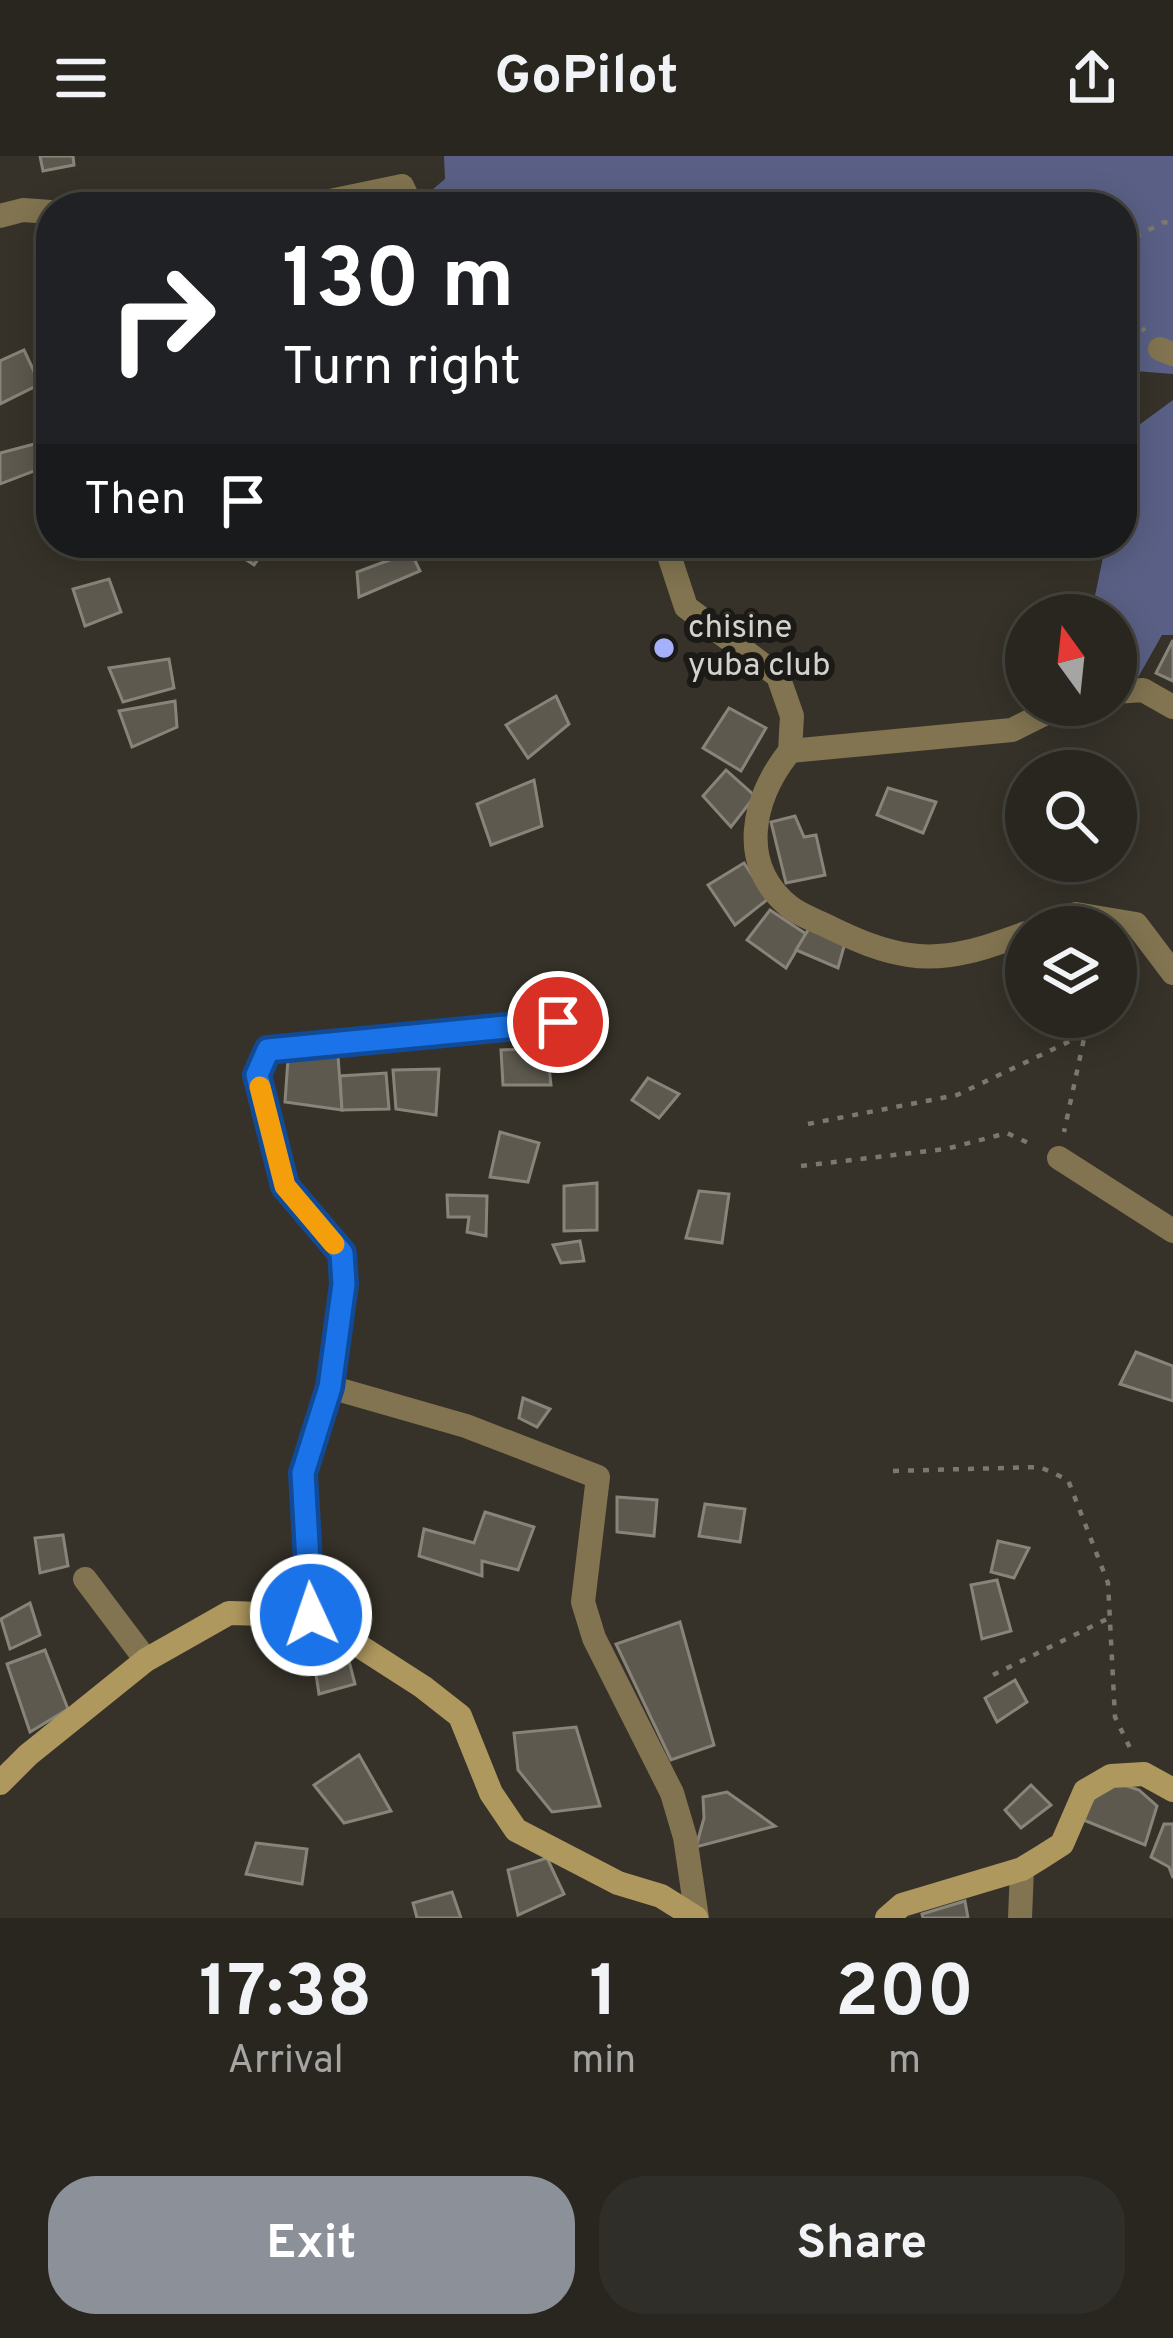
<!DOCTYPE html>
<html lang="en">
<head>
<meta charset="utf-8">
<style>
  body { margin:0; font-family:Overpass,sans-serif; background:#302e28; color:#f1f3f6; height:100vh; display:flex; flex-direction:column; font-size:45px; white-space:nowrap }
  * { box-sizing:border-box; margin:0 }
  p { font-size:39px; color:#a5a5a4 }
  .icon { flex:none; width:66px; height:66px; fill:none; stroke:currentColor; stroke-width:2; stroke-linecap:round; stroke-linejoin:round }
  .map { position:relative; height:1762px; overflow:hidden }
  .drawer { display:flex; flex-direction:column; background:#28261f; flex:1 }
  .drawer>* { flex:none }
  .guide { position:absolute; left:36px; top:36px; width:1101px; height:366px; border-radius:48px; box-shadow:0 6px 30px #0003,0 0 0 3px #44433d; background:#202124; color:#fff; overflow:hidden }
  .needle { width:78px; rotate:345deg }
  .controls { position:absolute; left:1005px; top:438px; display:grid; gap:24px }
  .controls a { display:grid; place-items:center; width:132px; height:132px; border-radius:50%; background:#28261f; box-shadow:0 6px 30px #0003,0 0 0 3px #44433d; font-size:60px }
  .pin { position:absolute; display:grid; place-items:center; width:102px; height:102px; color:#fff; margin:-51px; border:6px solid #fff; border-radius:50%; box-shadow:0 3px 12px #0007 }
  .me { position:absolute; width:132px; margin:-66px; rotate:357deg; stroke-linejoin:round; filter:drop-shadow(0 0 9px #0008) }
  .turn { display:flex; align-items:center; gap:42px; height:252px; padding:0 48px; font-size:54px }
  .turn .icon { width:156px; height:156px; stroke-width:2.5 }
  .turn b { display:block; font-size:84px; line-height:102px }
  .then { display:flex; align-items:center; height:114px; padding:0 48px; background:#0003; gap:24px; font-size:45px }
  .eta { display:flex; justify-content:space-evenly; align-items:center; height:204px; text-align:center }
  .eta b { font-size:72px; font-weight:700; line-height:84px }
  .cta { display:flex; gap:24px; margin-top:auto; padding:24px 48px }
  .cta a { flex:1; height:138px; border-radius:48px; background:#8c9099; color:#fff; font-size:48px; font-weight:700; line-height:138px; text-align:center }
  .cta a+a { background:#302e28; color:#f1f3f6 }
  header { display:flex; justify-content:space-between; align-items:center; height:156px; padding:0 48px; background:#28261f; font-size:54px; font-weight:700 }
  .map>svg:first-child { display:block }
</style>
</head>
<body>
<header><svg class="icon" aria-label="menu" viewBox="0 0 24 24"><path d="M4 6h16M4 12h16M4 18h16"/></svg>GoPilot<svg class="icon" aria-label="share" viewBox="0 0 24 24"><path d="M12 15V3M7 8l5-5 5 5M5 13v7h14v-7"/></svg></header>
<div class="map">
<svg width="1173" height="1762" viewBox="0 0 1173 1762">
  <rect width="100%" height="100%" fill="#363229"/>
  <g fill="#5a6085">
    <polygon points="444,0 1173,0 1173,218 1122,214 1122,51 412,51 445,23"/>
    <polygon points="1173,244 1173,479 1162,479 1128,539 1116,543 1116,459 1091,459 1106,387 1122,387 1124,280"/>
  </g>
  <g fill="#5d594f" stroke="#888479" stroke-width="3">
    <polygon points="40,0 73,0 74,9 43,15"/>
    <polygon points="24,194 40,228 0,248 0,205"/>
    <polygon points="38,287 50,309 0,328 0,297"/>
    <polygon points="221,387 269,387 254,409"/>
    <polygon points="411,396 420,415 359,441 357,416"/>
    <polygon points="109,423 121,456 85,470 73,433"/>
    <polygon points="1173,484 1173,525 1156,517"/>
    <polygon points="169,503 174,532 123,546 109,512"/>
    <polygon points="556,540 569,568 528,602 506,569"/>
    <polygon points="175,545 177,571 132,591 119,555"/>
    <polygon points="729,552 766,572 741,615 703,592"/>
    <polygon points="726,614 755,640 731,671 703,640"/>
    <polygon points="534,624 542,670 491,689 477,648"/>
    <polygon points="888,632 936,646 923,677 877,659"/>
    <polygon points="795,660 804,681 816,679 825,719 786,727 771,666"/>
    <polygon points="744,707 768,743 735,769 708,729"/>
    <polygon points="770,754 806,778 786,812 747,784"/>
    <polygon points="811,769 845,787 838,812 796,794"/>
    <polygon points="547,892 551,929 503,929 501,894"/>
    <polygon points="338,900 342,954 285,946 288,903"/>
    <polygon points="439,913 436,959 396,953 393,914"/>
    <polygon points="386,917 389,953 342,954 340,920"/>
    <polygon points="648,922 679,938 659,962 632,944"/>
    <polygon points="500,976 539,987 528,1026 490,1021"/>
    <polygon points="597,1027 597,1074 564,1075 564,1030"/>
    <polygon points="699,1035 729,1038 722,1087 686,1082"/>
    <polygon points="447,1039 487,1040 486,1080 467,1076 469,1061 448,1061"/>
    <polygon points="580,1085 584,1105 561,1107 553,1089"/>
    <polygon points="1136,1196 1173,1210 1173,1245 1120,1228"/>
    <polygon points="523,1242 550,1253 537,1271 519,1262"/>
    <polygon points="617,1341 657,1344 654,1380 617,1376"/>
    <polygon points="705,1348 745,1353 740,1386 699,1380"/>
    <polygon points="485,1356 534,1371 518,1414 482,1405 482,1420 419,1400 424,1373 474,1387"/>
    <polygon points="63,1379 68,1410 40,1417 35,1382"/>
    <polygon points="998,1385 1029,1392 1014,1422 991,1416"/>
    <polygon points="997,1424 1011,1475 982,1483 971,1429"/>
    <polygon points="30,1447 40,1479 10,1493 1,1463"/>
    <polygon points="680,1466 714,1589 671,1604 616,1488"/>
    <polygon points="45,1494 68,1553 30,1576 7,1508"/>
    <polygon points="349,1505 355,1528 319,1538 315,1512"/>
    <polygon points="1015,1524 1027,1546 997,1566 985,1542"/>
    <polygon points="576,1571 600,1650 552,1656 518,1614 514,1577"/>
    <polygon points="359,1599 391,1655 344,1667 314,1629"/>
    <polygon points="1118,1627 1139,1634 1157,1650 1145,1689 1081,1663 1099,1634"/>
    <polygon points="1031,1629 1051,1649 1021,1672 1005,1654"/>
    <polygon points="727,1636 775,1670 696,1691 704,1662 703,1641"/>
    <polygon points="1164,1668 1173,1668 1173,1722 1169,1711 1151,1701"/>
    <polygon points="256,1687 307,1693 302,1728 246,1718"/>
    <polygon points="547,1702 564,1738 518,1759 508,1714"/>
    <polygon points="452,1736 461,1762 417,1762 413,1747"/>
    <polygon points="965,1745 968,1762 923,1762 922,1758"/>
  </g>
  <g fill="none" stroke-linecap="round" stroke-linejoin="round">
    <g stroke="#7b7870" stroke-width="4.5" stroke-dasharray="6 9" stroke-linecap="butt">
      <polyline points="1122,88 1164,66 1173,68"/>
      <polyline points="1122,150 1145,175"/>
      <polyline points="808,968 957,939 1085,878 1064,976"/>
      <polyline points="801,1010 946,993 1007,977 1035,990"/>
      <polyline points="893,1315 1040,1311 1068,1324 1108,1427 1115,1561 1130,1592"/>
      <polyline points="993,1519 1111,1461"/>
    </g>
    <g stroke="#827450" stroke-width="24">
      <polyline points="301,51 402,30 412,51"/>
      <polyline points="0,60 23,54 51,56"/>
      <polyline points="1160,193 1173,198"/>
      <polyline points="665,387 686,451 778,520 792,560 790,595 1012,574 1062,549"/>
      <polyline points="1116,536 1143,534 1173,551"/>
      <path d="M790,595C753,641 736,708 790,751C801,760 818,765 831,772C856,784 881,795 909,799C950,805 988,791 1026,777"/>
      <polyline points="1042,771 1076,758 1136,768 1173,817"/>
      <polyline points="1059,1002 1173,1075"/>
      <polyline points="330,1231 466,1270 598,1321 583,1446 594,1482 672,1637 685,1681 697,1762"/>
      <polyline points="85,1423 146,1504"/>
      <polyline points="311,1459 303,1317 330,1231 344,1128 342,1097 285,1030 257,918 268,894 558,867"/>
      <polyline points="1020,1762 1022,1713"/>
    </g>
    <g stroke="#af985e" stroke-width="24">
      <polyline points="0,1627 28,1599 146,1504 229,1457 311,1459 423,1531 460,1560 491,1637 516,1674 618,1727 661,1740 696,1762"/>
      <polyline points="887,1762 902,1749 1022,1713 1040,1702 1062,1688 1085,1635 1111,1620 1144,1618 1173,1634"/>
    </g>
  </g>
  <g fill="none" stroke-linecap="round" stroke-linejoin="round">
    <defs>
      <polyline id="route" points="311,1459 303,1317 330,1231 344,1128 342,1097 285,1030 257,919 268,894 558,866"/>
    </defs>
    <use href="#route" stroke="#114b97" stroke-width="30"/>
    <use href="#route" stroke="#1a73e8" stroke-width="21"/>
    <polyline stroke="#f59e0b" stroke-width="21" points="260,931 285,1030 334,1088"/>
  </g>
  <circle fill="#a6b1fc" stroke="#1c1a16" stroke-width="4.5" cx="664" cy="492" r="12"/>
  <g text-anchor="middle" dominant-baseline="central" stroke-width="12" stroke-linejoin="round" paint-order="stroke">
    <g font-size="33" fill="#d4d2cc" stroke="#1c1a16" text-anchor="start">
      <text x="688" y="473">chisine<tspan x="688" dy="38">yuba club</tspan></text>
    </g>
  </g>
</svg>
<div class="controls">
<a><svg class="needle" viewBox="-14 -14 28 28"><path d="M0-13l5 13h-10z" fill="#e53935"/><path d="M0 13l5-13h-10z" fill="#a5a5a4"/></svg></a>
<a><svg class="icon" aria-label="search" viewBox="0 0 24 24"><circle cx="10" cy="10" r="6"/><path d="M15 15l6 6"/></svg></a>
<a><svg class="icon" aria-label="layers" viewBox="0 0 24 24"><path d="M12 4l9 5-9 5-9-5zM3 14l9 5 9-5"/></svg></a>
</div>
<div class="pin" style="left:558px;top:866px;background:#d93025"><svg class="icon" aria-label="arrive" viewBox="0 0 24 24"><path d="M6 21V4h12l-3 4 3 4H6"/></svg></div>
<svg class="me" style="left:311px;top:1459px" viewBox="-20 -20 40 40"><circle r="17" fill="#1a73e8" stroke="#fff" stroke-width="3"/><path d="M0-11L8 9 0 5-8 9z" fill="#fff"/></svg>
<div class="guide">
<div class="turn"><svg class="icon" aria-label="right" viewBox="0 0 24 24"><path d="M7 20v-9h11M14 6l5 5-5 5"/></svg><div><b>130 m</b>Turn right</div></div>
<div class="then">Then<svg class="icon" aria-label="arrive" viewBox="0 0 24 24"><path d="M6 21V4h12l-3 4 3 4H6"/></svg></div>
</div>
</div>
<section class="drawer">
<div class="eta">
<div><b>17:38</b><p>Arrival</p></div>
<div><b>1</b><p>min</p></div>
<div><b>200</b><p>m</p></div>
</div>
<div class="cta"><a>Exit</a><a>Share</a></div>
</section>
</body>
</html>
